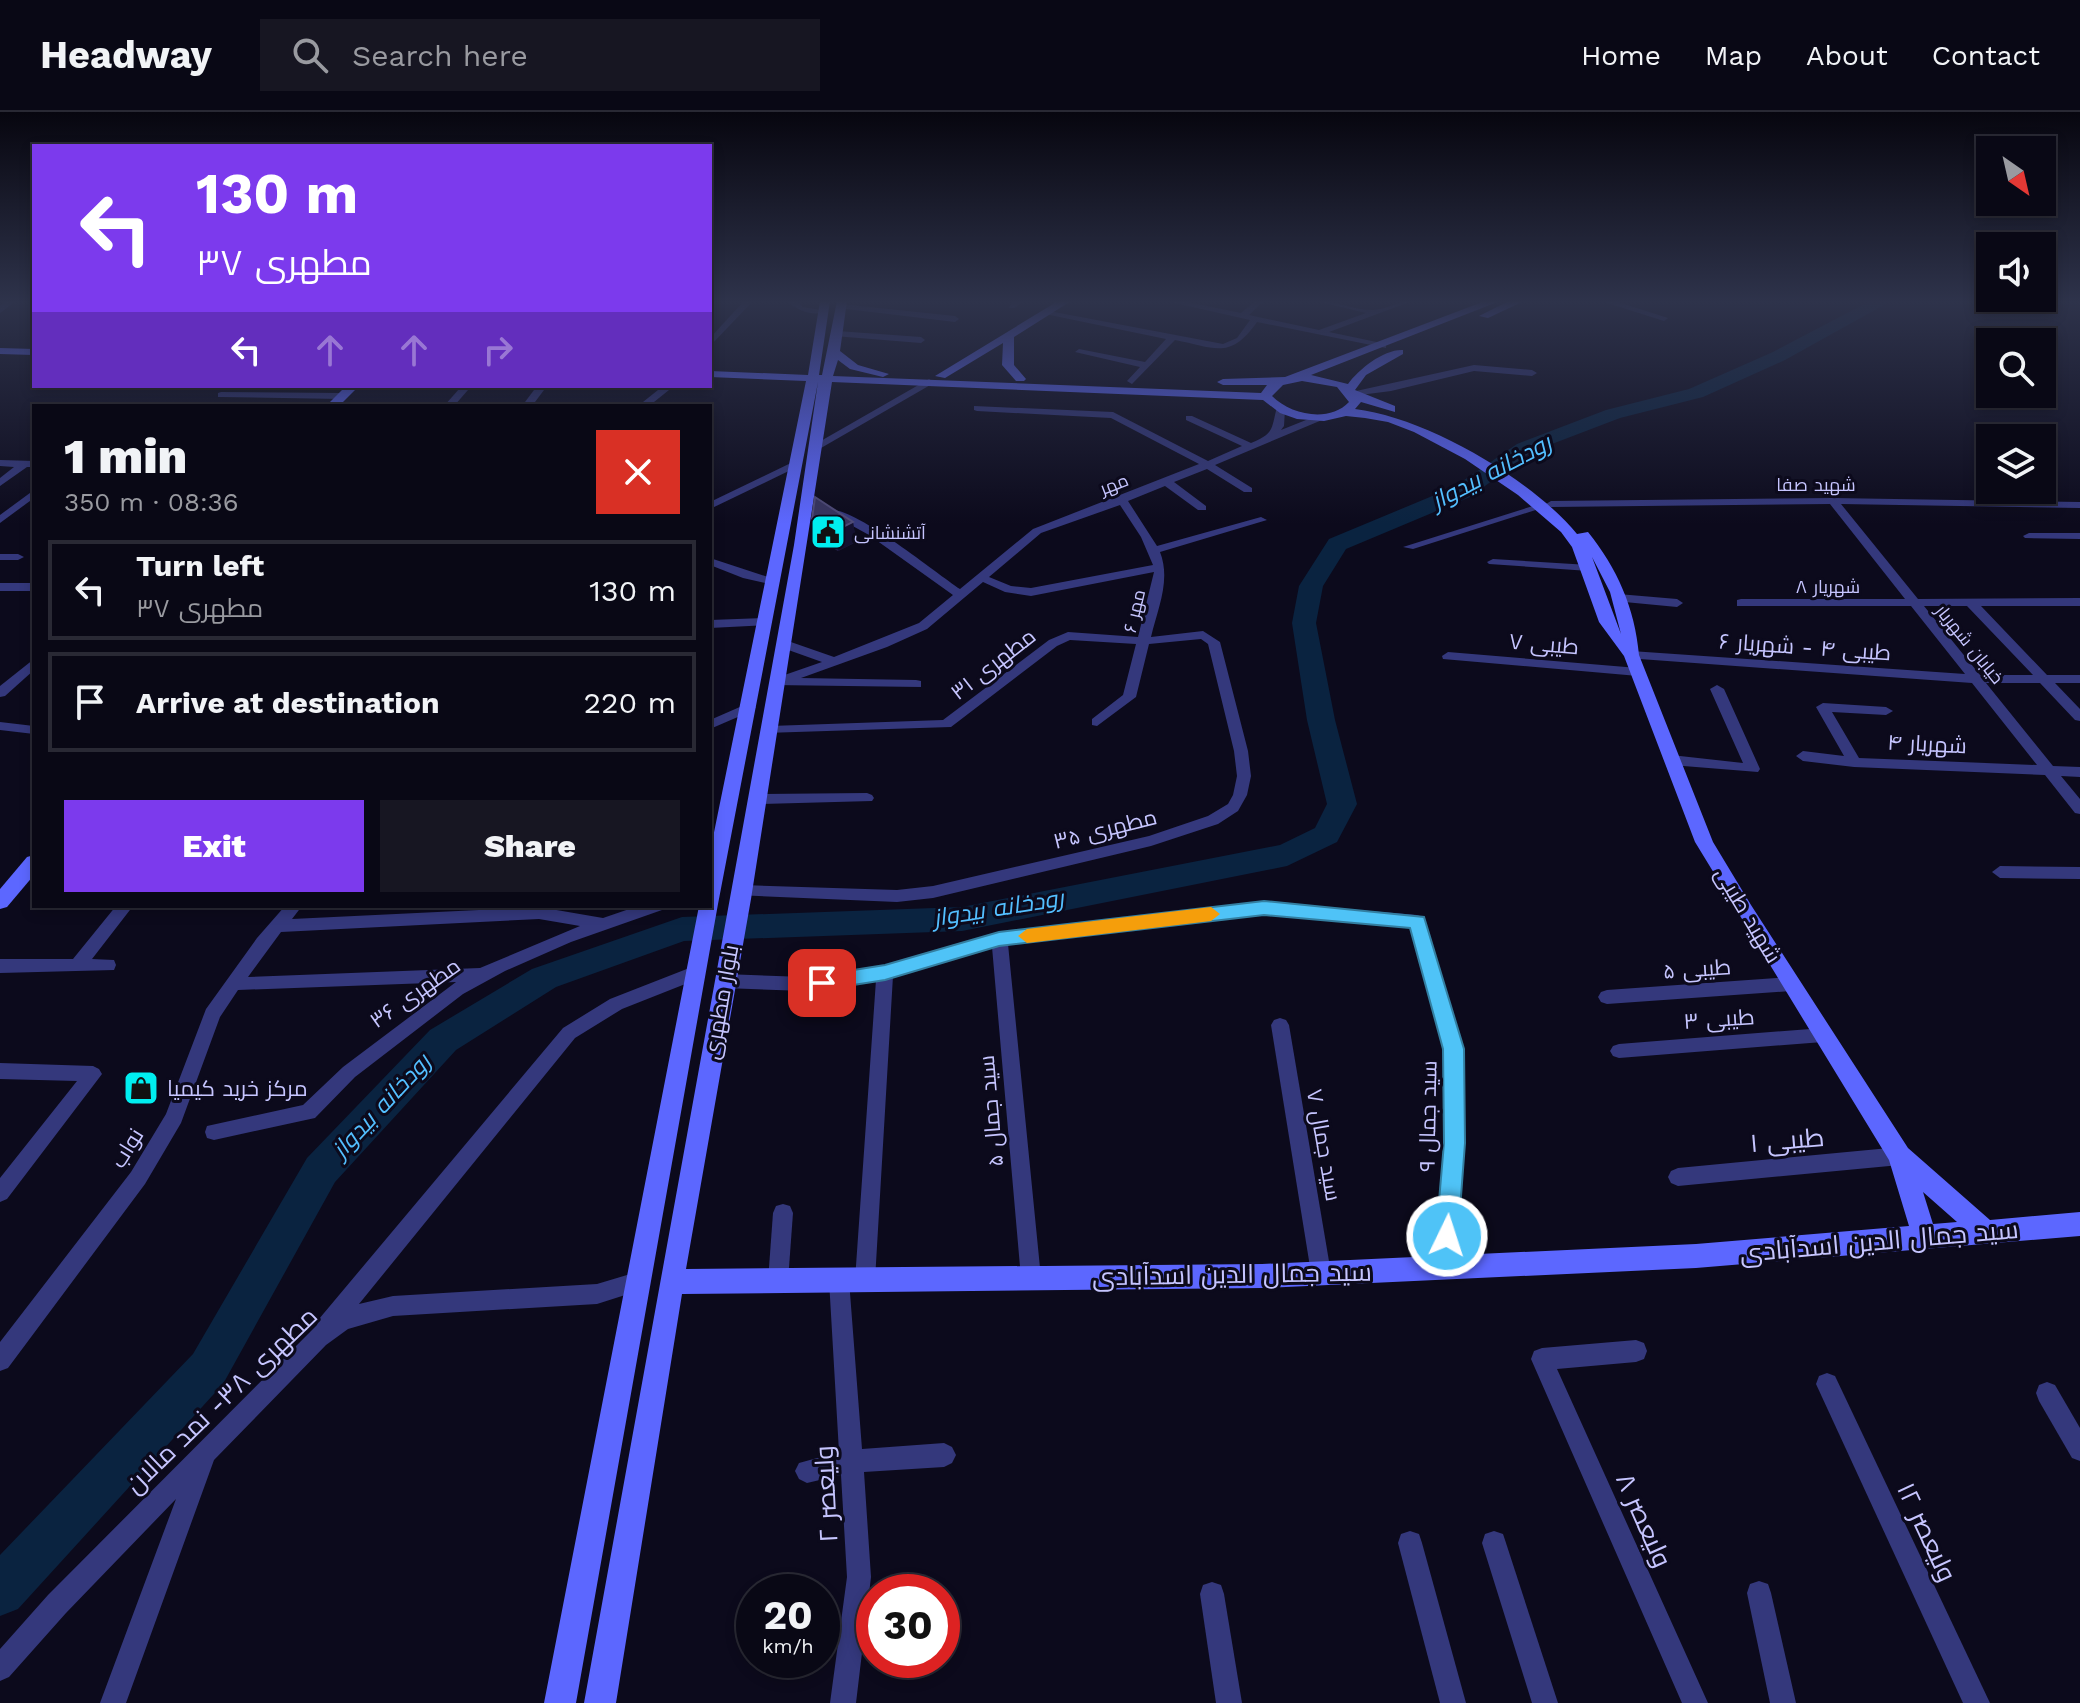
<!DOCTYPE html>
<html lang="en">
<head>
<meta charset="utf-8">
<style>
  body { margin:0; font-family:"Work Sans",Cairo,sans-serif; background:#171622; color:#f1f3f6; height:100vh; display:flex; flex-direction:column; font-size:30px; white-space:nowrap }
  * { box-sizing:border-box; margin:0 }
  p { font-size:26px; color:#999aa0 }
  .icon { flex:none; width:44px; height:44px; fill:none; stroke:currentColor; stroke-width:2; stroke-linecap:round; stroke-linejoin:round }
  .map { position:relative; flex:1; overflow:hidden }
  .sheet { position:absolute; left:32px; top:292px; width:680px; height:504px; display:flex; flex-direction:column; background:#090815; border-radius:0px; box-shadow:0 4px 12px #0003,0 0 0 2px #292934 }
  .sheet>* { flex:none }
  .guide { position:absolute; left:32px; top:32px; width:680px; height:244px; border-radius:0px; box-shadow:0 4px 12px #0003,0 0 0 2px #292934; background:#7c3aed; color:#fff; overflow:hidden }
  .needle { width:52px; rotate:146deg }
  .tools { position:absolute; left:1976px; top:24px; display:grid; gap:16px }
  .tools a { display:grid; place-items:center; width:80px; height:80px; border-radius:0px; background:#090815; box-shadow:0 4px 12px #0003,0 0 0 2px #292934; font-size:40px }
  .speed { position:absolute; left:736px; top:1462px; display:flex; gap:16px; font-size:40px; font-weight:700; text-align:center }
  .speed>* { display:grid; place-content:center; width:104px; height:104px; border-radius:50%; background:#090815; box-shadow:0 4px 12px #0003,0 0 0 2px #292934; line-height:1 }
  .speed small { font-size:20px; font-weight:400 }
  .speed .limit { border:12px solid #d22; background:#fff; color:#111 }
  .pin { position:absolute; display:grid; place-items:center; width:68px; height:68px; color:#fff; margin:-34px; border-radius:16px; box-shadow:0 4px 12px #0006 }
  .me { position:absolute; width:88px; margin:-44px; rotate:4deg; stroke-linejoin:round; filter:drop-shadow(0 0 6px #0008) }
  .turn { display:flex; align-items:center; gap:28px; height:168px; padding:0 32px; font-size:36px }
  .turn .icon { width:104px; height:104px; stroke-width:2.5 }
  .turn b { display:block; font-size:56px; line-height:68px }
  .lanes { display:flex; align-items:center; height:76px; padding:0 32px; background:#0003; justify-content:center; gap:40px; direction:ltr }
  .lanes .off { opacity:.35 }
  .round { display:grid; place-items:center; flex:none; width:84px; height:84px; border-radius:0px; background:#171622 }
  .summary { display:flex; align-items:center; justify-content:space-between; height:136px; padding:0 32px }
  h1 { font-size:48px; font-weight:800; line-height:60px }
  .action { display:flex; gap:16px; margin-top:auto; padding:16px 32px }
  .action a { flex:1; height:92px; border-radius:0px; background:#7c3aed; color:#fff; font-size:32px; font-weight:800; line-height:92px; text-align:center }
  .action a+a { background:#171622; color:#f1f3f6 }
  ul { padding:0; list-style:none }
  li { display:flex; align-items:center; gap:24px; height:100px; margin:0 16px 12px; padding:0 16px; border:4px solid #292934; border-radius:0px }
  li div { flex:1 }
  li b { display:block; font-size:30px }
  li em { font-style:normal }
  header { display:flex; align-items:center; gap:48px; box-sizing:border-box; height:112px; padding:0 40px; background:#090815; border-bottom:2px solid #292934 }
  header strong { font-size:38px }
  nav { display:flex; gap:44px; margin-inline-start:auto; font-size:28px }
  .search { width:560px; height:72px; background:#171622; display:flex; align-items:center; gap:20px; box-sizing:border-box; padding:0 28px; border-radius:0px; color:#999aa0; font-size:30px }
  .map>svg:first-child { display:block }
</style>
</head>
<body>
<header>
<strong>Headway</strong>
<div class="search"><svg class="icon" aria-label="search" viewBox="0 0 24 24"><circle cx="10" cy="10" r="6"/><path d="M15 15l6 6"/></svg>Search here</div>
<nav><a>Home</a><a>Map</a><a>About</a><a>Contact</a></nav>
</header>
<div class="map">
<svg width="2080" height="1591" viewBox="0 0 2080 1591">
  <rect width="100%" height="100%" fill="#0c0a1c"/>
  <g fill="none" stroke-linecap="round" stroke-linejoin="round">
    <polygon fill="#0a2340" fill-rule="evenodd" points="1870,189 1891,189 1785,248 1703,285 1620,306 1531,340 1470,385 1346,437 1323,474 1316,511 1335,608 1357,692 1337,730 1287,754 962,819 684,829 556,875 456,938 335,1070 223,1272 18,1497 0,1504 0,1443 193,1242 307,1046 430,918 532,857 682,805 962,795 1280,733 1315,716 1327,692 1307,608 1292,511 1299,474 1329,427 1454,375 1517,332 1606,298 1689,277 1773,240"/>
    <g fill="#34387c" fill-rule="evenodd">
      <polygon points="6,189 16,189 0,201 0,194"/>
      <polygon points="744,189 753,189 710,234 710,226"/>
      <path d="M787,189H797L803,195L827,199C814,205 798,199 787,189Z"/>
      <polygon points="1013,189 1023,189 1015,196 1009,196"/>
      <path d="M1166,189H1183L1241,201L1255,189H1264L1249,203L1319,218L1366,201L1316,189C1336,189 1358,199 1374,198C1387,197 1398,189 1412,189L1329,220L1386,232V236L1257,210C1230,248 1216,236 1175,228L1132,272L1127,269L1140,255L1075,240L1079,237L1145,250L1166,227L1045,202L1049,199L1223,232L1237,226L1250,208Z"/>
      <polygon points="1601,189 1615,189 1668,206 1664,209"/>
      <polygon points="841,192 955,204 959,207 955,210 838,196"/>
      <polygon points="837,219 921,225 925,228 921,231 834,224 833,222"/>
      <polygon points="1474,253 1532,258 1537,261 1532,264 1474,259 1391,279 1352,284 1347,281"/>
      <polygon points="929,267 934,270 932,272 821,336 812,334"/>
      <polygon points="537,274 547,274 532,294 522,294"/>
      <polygon points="663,274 674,274 649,294 638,294"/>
      <polygon points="460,276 468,278 454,294 444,294"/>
      <polygon points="221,280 342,281 347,284 342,287 218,285 218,281"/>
      <path d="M974,294L1113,300L1208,349L1242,334L1186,308V304H1192L1251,331C1275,321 1271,317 1277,295L1285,297L1284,314L1281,318L1316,304L1336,301V305L1322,308L1215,353L1252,376V380H1244L1207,357L1174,370L1206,394V398H1198L1165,374L1128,389L1157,434L1261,405L1267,408L1160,440C1171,468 1158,496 1151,525L1203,519L1220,530L1248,639L1251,664L1247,683L1238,699L1218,712L1151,734L933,786L897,790L736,783L734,779L742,773L897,778L933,774L1149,724L1208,704L1228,692L1233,683L1237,664L1234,639L1208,532L1201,527L1149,532L1136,585L1097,614L1092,613V607L1123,583L1136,532L1070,528L1057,534L951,615L765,621L763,618L770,614L943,608L1049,528L1068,520L1138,525L1154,460L1031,484L1005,480L983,470L927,517L887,535L801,566L916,568L921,569V575L773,573V567L822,550L780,535V529H788L834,545L919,511L953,483L869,423L831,402V398C856,396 936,461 960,477L1033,417L1199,352L1111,306L977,299L974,298ZM1120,393L1141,425L1153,453L1031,476L1011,474L989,465L1041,421Z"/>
      <polygon points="0,348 34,349 34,355 27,355 0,374 0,366 14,355 0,354"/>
      <polygon points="795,349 799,350 799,354 710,397 710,390"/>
      <polygon points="34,378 34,386 0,411 0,403"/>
      <path d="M1833,386L2080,390V396L1841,392L1918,487L2080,486V494H1981L2047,563H2080V571H2055L2080,597V609L2075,608L2040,571H1986L2053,654L2080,655V665L2061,664L2080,687V702L2075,701L2045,663L1854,655L1803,649L1796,644L1803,639L1844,644L1816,595L1823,591L1886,595L1893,599L1886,603L1832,600L1859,646L2037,653L1972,571L1626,546L1625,543L1631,539L1965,562L1911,494H1737V488L1741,487H1905L1830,392L1551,395L1546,392L1551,389ZM1924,494H1967L2033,563H1980Z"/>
      <polygon points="1536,393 1545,395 1413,437 1403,435"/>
      <polygon points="2029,421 2080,421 2080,427 2025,426 2023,424"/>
      <polygon points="0,442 18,442 24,445 18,448 0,448"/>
      <polygon points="710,446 780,469 774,473 743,466 710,453"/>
      <polygon points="1493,447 1589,453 1595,456 1589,459 1489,452 1487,450"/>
      <rect x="0" y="471" width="34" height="8"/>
      <polygon points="1618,482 1677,487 1683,491 1677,495 1614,489 1612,486"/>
      <polygon points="766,506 772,510 770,513 710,516 710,508"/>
      <polygon points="1448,540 1638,556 1644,560 1638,564 1443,547 1442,544"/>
      <polygon points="34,547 34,558 5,584 0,585 0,574"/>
      <polygon points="1717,573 1724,577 1760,657 1758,660 1671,653 1664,648 1671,643 1743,651 1710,577"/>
      <polygon points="749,591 756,595 754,598 710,617 710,608"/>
      <polygon points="0,610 34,614 34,622 0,618"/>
      <polygon points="867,681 872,683 874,686 872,689 758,692 751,687 758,682"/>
      <polygon points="2000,754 2080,755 2080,767 2000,766 1992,760"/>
      <polygon points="1264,790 1417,803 1423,805 1425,809 1463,937 1464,1031 1454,1156 1451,1163 1444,1166 1437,1163 1434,1156 1444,1031 1445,937 1410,815 1264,802 1008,832 1041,1166 1038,1173 1031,1176 1024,1173 1021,1166 992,835 893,864 875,1168 872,1175 865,1178 858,1175 855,1168 876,868 805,879 724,876 718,874 716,869 718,864 724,862 805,865 839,862 885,853 999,821"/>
      <polygon points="116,794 133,794 92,847 114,848 116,853 114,858 0,861 0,847 73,847"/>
      <path d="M285,794H302L292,807L539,795L603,806L638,794H664L662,798L571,830L505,859L463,882L355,965L315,1006L214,1028L207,1026L205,1020L207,1014L303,993L343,955L456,870L238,878L220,905L181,1011L145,1072L8,1256L0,1259V1230L131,1060L166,1002L206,897L257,826ZM539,807L580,814L480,856L248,865L281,820Z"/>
      <polygon points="697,853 703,855 705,860 703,865 622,897 575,926 359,1192 393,1184 597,1172 637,1160 644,1163 647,1170 644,1177 597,1192 393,1204 348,1217 326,1233 214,1348 126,1591 100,1591 176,1387 66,1501 9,1565 0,1569 0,1537 48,1483 317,1213 319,1207 563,916 610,887"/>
      <polygon points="1791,865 1797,867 1799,872 1797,877 1791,879 1607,892 1601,890 1598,885 1601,880 1607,878"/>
      <polygon points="1280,906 1286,908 1289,913 1331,1161 1328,1168 1321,1171 1314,1168 1311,1161 1271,913 1274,908"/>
      <polygon points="1823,916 1829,918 1832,923 1829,928 1823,930 1619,946 1613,944 1610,939 1613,934 1619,932"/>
      <polygon points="0,951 93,954 99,957 102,962 7,1087 0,1090 0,1066 77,969 0,967"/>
      <polygon points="1900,1035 1907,1038 1910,1044 1907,1050 1900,1053 1678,1074 1671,1071 1668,1065 1671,1059 1678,1056"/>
      <polygon points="783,1092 790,1094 793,1101 788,1169 785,1176 778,1179 771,1176 768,1169 773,1101 776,1094"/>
      <polygon points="839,1158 846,1161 849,1168 862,1337 944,1331 952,1335 956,1343 952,1351 944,1355 864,1360 871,1465 856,1591 830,1591 847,1465 841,1363 807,1371 799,1367 795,1359 799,1351 839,1340 829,1168 832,1161"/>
      <polygon points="1636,1228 1644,1231 1647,1239 1644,1247 1636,1250 1557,1257 1708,1591 1682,1591 1531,1247 1534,1239 1542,1236"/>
      <polygon points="1827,1261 1835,1264 1990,1591 1963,1591 1816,1272 1819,1264"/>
      <polygon points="2047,1270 2055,1273 2080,1316 2080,1349 2072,1346 2039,1289 2036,1281 2039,1273"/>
      <polygon points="1410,1419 1419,1422 1422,1431 1466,1591 1440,1591 1398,1431 1401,1422"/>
      <polygon points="1494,1419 1503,1422 1506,1431 1558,1591 1532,1591 1482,1431 1485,1422"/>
      <polygon points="1759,1469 1768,1472 1771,1481 1796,1591 1770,1591 1747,1481 1750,1472"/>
      <polygon points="1212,1470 1221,1473 1224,1482 1242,1591 1216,1591 1200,1482 1203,1473"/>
    </g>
    <g fill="#5c67ff" fill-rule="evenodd">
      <path d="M820,189H830L819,263H822L837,189H847L840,239L858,253L889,262L883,265L850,257L838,248L833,264L1261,281L1267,273H1223L1217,270L1223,267L1285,265L1485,189H1500L1311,263L1348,272C1359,257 1384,237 1403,238V242L1366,263L1355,278L1395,294V300L1361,290L1355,297C1425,305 1532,367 1577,422L1588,420C1617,456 1635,496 1639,543L1713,730L1751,793L1908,1036L1990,1108L2080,1100V1124L1696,1156L1262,1176L682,1182L616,1591H584L794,433L818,270L718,792L576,1591H544L699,794H710V740L806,269L710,265V259L808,263ZM1302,269L1337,275L1349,290C1329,311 1291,303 1272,284L1283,273ZM832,270L1263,288L1280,301L1297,307L1324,309L1346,304L1365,306L1388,310L1414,320L1465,347L1518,383L1561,420L1572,435L1599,510L1624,544L1695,730L1889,1048L1909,1114L1696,1132L1262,1152L686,1157L751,787ZM1592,445L1610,480L1621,522ZM1923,1080L1957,1110L1933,1112Z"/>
      <polygon points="1058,189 1071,189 1014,225 1014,253 1026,267 1024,269 1016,269 1002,253 1003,231 945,266 935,264"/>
      <polygon points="1509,189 1524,189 1488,206 1479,204"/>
      <polygon points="0,236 34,237 34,243 0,242"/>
      <polygon points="346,274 359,274 339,294 326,294"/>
      <polygon points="34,743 34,763 7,795 0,797 0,777 27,745"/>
    </g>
  </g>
  <polygon fill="#26224b" points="812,407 853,410 856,430 838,439 816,427"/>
  <polygon fill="#141130" points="853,410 856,430 838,439 835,419"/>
  <polygon fill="#37345e" stroke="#4e4a77" stroke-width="2" points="815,385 853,410 835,419 812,407"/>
  <linearGradient id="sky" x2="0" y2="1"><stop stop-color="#07060f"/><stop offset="0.46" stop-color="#2e334b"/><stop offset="1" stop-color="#2e334b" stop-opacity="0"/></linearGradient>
  <rect width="2080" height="412" fill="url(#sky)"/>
  <polygon fill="#4fc3f7" stroke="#337fa1" stroke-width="2" points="1264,789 1424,805 1464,937 1465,1031 1458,1124 1455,1132 1447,1135 1439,1132 1436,1124 1444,1031 1443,937 1410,816 1264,803 999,834 885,868 822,878 816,876 813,871 816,865 822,863 885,853 999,820"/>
  <polygon fill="#f59e0b" points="1211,795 1220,802 1211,809 1027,831 1018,824 1027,817"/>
  <defs>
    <symbol id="civic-square" viewBox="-11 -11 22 22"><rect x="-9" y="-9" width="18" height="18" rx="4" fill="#00eef0" stroke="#0c0a1c"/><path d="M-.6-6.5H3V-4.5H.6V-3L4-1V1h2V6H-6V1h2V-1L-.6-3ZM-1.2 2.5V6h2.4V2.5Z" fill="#111"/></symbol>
    <symbol id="shop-square" viewBox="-11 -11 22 22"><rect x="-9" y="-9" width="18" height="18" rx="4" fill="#00eef0" stroke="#0c0a1c"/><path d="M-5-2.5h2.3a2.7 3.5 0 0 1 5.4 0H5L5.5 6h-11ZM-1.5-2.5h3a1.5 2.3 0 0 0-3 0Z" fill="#111"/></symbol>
  </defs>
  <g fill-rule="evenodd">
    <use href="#civic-square" x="808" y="400" width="40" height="40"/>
    <use href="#shop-square" x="121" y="956" width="40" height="40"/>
  </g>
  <g text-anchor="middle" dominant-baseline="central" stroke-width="6" stroke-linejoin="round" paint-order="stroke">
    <g font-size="18" fill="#c6c5ff" stroke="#0c0a1c">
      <text transform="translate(1114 372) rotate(-21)">مهر</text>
      <text x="1816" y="372">شهید صفا</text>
      <text x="1828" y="474">شهریار ۸</text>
      <text transform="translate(1134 499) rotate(-77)">مهر ۶</text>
      <text transform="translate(1970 532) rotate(51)">خیابان شهریار</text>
    </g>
    <g font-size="18" fill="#c6c5ff" stroke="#0c0a1c" text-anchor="start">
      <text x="854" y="420">آتشنشانی</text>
    </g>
    <g font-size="22" fill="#c6c5ff" stroke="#0c0a1c">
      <text transform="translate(1544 532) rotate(5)">طیبی ۷</text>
      <text transform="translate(1805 535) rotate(4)">طیبی ۴ - شهریار ۶</text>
      <text transform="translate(993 552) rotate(-38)">مطهری ۳۱</text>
      <text transform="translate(1927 632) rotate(3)">شهریار ۴</text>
      <text transform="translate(1105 717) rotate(-14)">مطهری ۳۵</text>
      <text transform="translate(1748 803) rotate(59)">شهید طیبی</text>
      <text transform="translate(1697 857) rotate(-4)">طیبی ۵</text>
      <text transform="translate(415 881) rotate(-35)">مطهری ۳۶</text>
      <text transform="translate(721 890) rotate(-80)">بلوار مطهری</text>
      <text transform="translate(1719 907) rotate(-4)">طیبی ۳</text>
      <text transform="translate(991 999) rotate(-95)">سید جمال ۵</text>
      <text transform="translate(1428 1004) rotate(-89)">سید جمال ۹</text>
      <text transform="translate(1324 1033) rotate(80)">سید جمال ۷</text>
      <text transform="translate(127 1036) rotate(-58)">نواب</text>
    </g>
    <g font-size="22" fill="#c6c5ff" stroke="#0c0a1c" text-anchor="start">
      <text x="167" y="976">مرکز خرید کیمیا</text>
    </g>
    <g font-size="24" font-style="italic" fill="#53bfff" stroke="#0c0a1c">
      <text transform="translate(1491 360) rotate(-28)">رودخانه بیدواز</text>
      <text transform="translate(998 796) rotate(-9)">رودخانه بیدواز</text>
      <text transform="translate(381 994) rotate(-47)">رودخانه بیدواز</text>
    </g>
    <g font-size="26" fill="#c6c5ff" stroke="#0c0a1c">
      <text transform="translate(1787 1028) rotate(-5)">طیبی ۱</text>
      <text transform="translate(1879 1129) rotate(-5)">سید جمال الدین اسدآبادی</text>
      <text transform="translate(1232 1162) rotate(-1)">سید جمال الدین اسدآبادی</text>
      <text transform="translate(221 1288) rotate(-44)">مطهری ۳۸- نمد مالان</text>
      <text transform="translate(826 1382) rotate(-93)">ولیعصر ۲</text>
      <text transform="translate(1644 1408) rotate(66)">ولیعصر ۸</text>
      <text transform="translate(1927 1420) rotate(65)">ولیعصر ۱۲</text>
    </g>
  </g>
</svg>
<div class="tools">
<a><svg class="needle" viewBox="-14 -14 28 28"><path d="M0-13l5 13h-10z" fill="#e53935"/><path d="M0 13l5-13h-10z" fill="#999aa0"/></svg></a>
<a><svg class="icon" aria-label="sound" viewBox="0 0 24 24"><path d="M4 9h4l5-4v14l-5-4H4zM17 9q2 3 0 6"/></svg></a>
<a><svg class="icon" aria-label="search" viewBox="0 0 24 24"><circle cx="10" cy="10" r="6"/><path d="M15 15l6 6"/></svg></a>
<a><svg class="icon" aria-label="layers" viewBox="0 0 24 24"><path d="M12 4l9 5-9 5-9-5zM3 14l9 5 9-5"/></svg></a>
</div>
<div class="speed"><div>20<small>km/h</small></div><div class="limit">30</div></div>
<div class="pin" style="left:822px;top:871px;background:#d93025"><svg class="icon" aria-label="arrive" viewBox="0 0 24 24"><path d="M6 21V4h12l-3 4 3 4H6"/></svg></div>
<svg class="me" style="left:1447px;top:1124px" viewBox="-20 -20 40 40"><circle r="17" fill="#4fc3f7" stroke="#fff" stroke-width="3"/><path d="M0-11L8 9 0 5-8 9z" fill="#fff"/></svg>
<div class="guide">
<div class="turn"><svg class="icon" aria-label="left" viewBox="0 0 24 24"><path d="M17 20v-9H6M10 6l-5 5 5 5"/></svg><div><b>130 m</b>مطهری ۳۷</div></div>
<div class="lanes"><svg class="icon" aria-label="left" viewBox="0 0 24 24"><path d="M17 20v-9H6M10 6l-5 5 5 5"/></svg><svg class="icon off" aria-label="ahead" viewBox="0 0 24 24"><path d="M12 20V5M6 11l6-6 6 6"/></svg><svg class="icon off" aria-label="ahead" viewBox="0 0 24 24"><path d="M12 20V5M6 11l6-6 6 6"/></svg><svg class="icon off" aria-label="right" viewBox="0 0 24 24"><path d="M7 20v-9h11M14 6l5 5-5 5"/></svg></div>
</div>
<section class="sheet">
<div class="summary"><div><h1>1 min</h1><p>350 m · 08:36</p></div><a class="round" style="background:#d93025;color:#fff"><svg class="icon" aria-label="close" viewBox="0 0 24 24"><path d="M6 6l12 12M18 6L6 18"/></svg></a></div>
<ul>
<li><svg class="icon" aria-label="left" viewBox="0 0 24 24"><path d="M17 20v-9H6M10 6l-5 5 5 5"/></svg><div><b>Turn left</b><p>مطهری ۳۷</p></div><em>130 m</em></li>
<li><svg class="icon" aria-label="arrive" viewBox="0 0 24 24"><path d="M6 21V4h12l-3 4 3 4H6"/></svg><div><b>Arrive at destination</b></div><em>220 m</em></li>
</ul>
<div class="action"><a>Exit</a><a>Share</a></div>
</section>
</div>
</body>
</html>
